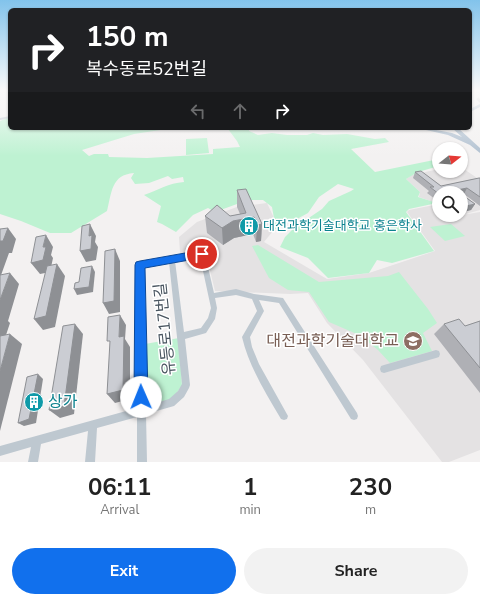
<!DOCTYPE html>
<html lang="en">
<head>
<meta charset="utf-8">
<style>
  body { margin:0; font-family:"Nunito Sans","Noto Sans KR",sans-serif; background:#f2f2f2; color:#222; height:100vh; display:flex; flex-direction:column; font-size:15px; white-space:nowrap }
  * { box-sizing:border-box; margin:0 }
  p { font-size:13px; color:#767676 }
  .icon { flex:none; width:22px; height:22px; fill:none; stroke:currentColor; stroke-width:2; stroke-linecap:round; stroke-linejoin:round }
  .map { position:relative; height:462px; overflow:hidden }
  .side { display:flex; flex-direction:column; background:#fff; flex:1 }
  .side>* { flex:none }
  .hud { position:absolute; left:8px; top:8px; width:464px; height:122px; border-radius:6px; box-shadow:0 1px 3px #0004; background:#202124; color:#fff; overflow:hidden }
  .needle { width:26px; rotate:73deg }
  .fabs { position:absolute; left:432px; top:142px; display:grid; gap:8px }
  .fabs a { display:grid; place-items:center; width:36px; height:36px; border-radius:50%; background:#fff; box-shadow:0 1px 3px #0004; font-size:20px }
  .pin { position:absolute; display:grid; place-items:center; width:34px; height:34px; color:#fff; margin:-17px; border:2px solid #fff; border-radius:50%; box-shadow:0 1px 4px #0007 }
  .me { position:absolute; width:44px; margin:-22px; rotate:359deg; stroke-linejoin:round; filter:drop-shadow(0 0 3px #0008) }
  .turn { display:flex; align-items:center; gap:14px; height:84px; padding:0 12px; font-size:18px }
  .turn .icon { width:52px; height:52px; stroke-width:2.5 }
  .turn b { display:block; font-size:28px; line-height:34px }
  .lanes { display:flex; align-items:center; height:38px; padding:0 12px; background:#0003; justify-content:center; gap:20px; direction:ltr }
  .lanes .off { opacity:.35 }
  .eta { display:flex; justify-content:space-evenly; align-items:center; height:68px; text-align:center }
  .eta b { font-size:24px; font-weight:700; line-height:28px }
  .action { display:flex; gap:8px; margin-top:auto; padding:8px 12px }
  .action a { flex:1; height:46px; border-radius:24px; background:#1170ed; color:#fff; font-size:16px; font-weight:700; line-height:46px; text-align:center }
  .action a+a { background:#f2f2f2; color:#222 }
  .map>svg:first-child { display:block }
</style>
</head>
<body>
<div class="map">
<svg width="480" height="462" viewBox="0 0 480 462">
  <rect width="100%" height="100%" fill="#f3f1f1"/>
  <polygon fill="#e4e2e3" points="461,167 480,180 480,210 462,215 480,212 480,450 449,462 442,462 363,360 327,323 308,293 290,294 215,291 206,254 180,253 179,237 197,222 250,202 252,205 267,203 274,218 273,231 264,242 327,279 369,273 435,251 407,212 409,210 439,204 439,215 461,215 461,193 439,193 439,204 419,197 420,192 406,179 412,175 439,169 439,171 461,171"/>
  <g fill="#bef2d2">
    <path d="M10,117V128H180L175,130L167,129L134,134L82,150L89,156L94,154H108L109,157L147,158L213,154V149L240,147L237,141L228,129L230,128H249V131L258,135L272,133L287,135H307L313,133L323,135L347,134L375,139L385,138L389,142L351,149L375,172L439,159V166L418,172L406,179L420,192L418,197L437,203L409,209L406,212L434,251L392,263L377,260L369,273L328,278L308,258L280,247L285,237L294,228L322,209L329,201L351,191L354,189L338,184L319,197L308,213L297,219L285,221L273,231L274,218L272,207L263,200H248L215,212L208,208L193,215L176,232L162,224L157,222L161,206L144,195C159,190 168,183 184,182L183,177L172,179L168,176L149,183L135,184L131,178L134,173C111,175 112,192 107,211L71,233H50L21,221L0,214V121Z"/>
    <polygon points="207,138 209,153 186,155 186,139"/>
    <polygon points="451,224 465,236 445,241 430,227"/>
    <polygon points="258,245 319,282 388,276 399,272 428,309 437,323 423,333 432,351 390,363 378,350 359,335 329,322 309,292 288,290 269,278 252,246"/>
    <polygon points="179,338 182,386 171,400 145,409 145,344"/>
  </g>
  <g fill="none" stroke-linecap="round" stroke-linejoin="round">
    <polyline stroke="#c8cacc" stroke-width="5" stroke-dasharray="5 2.5" stroke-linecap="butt" points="478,101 480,99"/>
    <g fill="#bec8d0" fill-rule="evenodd">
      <polygon points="10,116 10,118 0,120 0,118"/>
      <path d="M202,252H204L205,254L214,293L236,289L254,294L283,298L357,413L358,416L357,419L354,420L351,419L279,303L259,300L264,311L250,337L252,347L259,364L288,416L287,419L284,420L281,419C266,393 249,367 242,337L257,311L252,299L236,295L215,298L217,308L215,319L206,333L185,339L190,385L189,388L184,397L174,406L146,414L147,462H137V417L97,428L95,462H85L88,431L41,444L38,462H28L31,447L0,456V446L137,408V265L138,263H140ZM200,257L211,308L208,318L201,328L184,332L175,261ZM169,262L182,384L178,391L169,399L146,406L143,267Z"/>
      <polygon points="436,350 439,351 440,354 439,357 436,358 384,373 381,372 380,369 381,366 384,365"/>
    </g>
    <polygon fill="#bec8d0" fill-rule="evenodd" points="356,128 456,128 456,129 454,130 358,129"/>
    <g fill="#b0c0d0" fill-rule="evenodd">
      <polygon points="480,104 480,107 470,112 470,109"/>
      <polygon points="426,128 452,133 462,137 452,128 458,128 480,148 480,153 470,145 448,135 426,130"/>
    </g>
  </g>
  <g fill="#afb0b5">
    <polygon points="415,172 441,186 480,178 480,206 464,194 462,194 475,204 471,210 463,212 461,210 461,193 439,193 435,199 427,193 429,191 413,178"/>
    <polygon points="237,190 262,224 261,241 256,242 253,234 234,238 223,245 207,233 205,216 230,216 240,214 237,207"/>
    <polygon points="480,321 480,393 434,334 444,324 465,326"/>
  </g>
  <g fill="#8e9094">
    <polygon points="467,188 464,194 461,194 461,193 455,193 457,190"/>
    <polygon points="439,194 439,199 435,199"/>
    <polygon points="475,204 471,210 463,212 466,206"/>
    <polygon points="254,217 253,234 234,238 223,245 222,228 233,221"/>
    <polygon points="90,224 96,236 95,242 98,247 96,260 86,262 80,251 89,236"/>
    <polygon points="262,224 261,241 256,242 257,225"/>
    <polygon points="8,228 16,239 12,253 9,253 0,278 0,241"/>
    <polygon points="46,235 53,247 51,255 53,258 50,272 40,274 31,263 43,247"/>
    <polygon points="115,249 120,261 120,312 109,314 103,303"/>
    <polygon points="57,264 65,276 55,327 43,330 34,319"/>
    <polygon points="92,266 95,272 93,292 77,295 74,289"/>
    <polygon points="10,273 19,284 8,321 10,323 2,347 0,347 0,300"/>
    <polygon points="120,315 126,325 125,339 130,347 130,399 115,403 107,394 119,337"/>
    <polygon points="75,324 83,334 74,414 60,418 49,410"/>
    <polygon points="10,334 22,344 0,431 0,371"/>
    <polygon points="38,374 43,379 36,423 24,426 18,423"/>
  </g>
  <g fill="#cbcdd3" stroke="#8e9094">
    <polygon points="421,171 441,186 479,178 480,178 480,197 467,188 457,190 460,193 449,193 448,192 439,193 439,194 430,187 434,187 415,172"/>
    <polygon points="246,189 262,224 257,225 254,217 233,221 222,228 205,216 217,205 230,216 246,213 237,190"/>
    <polygon points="461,194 475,204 466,206 461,202"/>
    <polygon points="90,224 89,236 92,235 91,249 80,251 82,226"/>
    <polygon points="8,228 3,241 0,241 0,229"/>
    <polygon points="46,235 43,247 46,247 43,260 31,263 36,237"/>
    <polygon points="115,249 114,301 103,303 105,251"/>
    <polygon points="57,264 46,316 34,319 47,266"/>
    <polygon points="92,266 89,287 74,289 75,283 79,282 81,268"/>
    <polygon points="10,273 0,300 0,275"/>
    <polygon points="120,315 119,337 124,336 123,390 107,394 110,341 107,341 108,317"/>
    <polygon points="459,319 465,326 480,321 480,368 444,324"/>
    <polygon points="75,324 64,406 49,410 63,326"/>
    <polygon points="10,334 0,371 0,336"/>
    <polygon points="38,374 29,419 18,423 27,377"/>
  </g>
  <linearGradient id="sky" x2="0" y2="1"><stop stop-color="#82c3eb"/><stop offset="0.58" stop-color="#faf9f9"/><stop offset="1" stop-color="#faf9f9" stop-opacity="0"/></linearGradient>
  <rect width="480" height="156" fill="url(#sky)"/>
  <polygon fill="#1170ed" stroke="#0b499a" points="202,250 206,251 207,254 206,257 145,268 148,397 146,402 141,404 136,402 134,397 135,265 136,262 140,261"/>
  <defs>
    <symbol id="building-disc" viewBox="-11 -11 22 22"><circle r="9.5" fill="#0f9aa8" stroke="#fff"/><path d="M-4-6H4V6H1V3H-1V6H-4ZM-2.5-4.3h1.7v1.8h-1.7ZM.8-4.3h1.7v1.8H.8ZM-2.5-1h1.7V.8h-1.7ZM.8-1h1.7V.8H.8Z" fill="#fff"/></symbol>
    <symbol id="university-disc" viewBox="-11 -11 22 22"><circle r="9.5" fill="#8d6e63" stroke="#fff"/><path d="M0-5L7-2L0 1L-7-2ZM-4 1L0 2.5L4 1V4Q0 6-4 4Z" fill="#fff"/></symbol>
  </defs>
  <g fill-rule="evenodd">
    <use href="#building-disc" x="238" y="215" width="22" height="22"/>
    <use href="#university-disc" x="402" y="330" width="22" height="22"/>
    <use href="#building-disc" x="23" y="391" width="22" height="22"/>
  </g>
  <g text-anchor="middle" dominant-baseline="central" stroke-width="3" stroke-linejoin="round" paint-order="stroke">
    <g font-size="13" fill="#0d838f" stroke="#fff" text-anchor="start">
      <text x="263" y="226">대전과학기술대학교 홍은학사</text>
    </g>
    <g font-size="16" fill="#48545f" stroke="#fff">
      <text transform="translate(165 329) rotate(-96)">유등로17번길</text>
    </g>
    <g font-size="16" fill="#785e54" stroke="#fff" text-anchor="end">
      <text x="399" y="341">대전과학기술대학교</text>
    </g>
    <g font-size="16" fill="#0d838f" stroke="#fff" text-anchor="start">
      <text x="48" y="402">상가</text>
    </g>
  </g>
</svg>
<div class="fabs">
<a><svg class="needle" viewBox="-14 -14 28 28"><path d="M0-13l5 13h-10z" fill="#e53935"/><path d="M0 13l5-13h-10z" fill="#767676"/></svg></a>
<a><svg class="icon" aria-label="search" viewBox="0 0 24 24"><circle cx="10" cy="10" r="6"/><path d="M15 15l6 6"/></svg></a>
</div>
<div class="pin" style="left:202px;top:254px;background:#d93025"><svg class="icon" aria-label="arrive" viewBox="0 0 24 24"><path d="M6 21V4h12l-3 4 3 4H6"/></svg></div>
<svg class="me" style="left:141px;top:397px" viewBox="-20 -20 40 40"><circle r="19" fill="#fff"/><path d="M0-13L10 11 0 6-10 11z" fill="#1170ed"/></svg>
<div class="hud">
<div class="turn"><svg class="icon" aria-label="right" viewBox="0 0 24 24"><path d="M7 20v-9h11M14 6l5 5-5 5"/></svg><div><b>150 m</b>복수동로52번길</div></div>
<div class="lanes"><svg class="icon off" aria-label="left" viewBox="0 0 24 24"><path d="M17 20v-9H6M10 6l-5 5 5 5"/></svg><svg class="icon off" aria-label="ahead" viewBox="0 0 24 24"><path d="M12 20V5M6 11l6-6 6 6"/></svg><svg class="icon" aria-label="right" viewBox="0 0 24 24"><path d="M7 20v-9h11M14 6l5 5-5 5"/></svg></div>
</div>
</div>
<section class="side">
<div class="eta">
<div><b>06:11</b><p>Arrival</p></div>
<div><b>1</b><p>min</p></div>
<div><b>230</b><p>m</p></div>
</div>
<div class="action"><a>Exit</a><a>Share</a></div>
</section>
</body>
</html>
